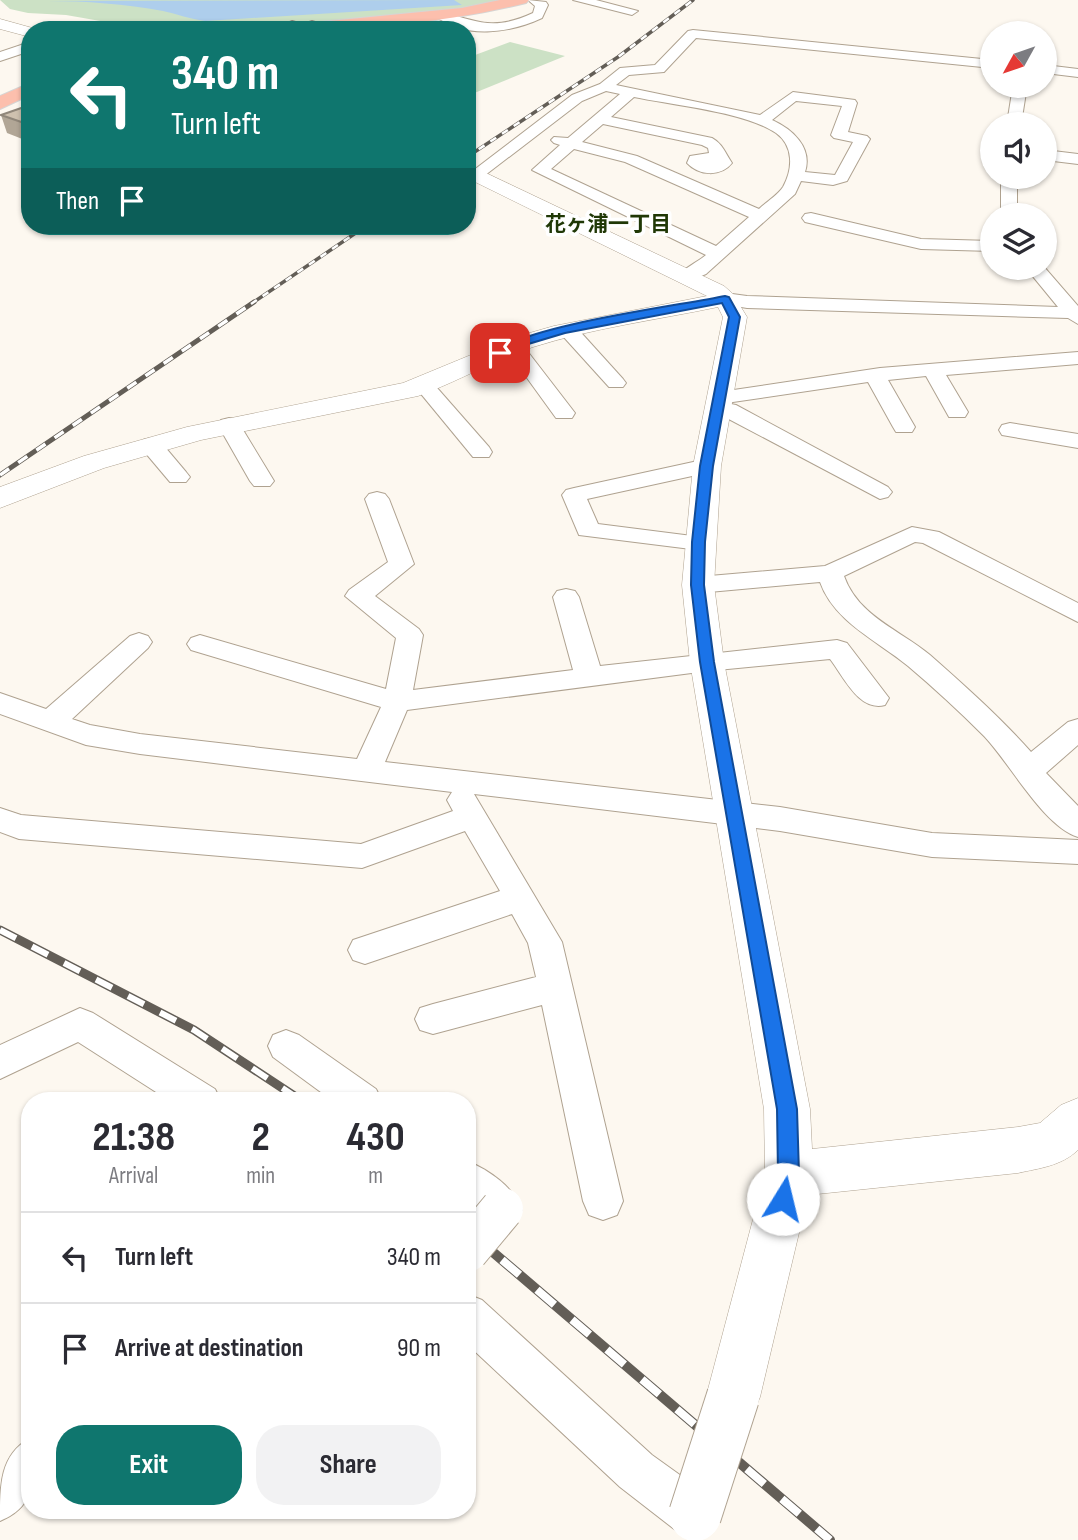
<!DOCTYPE html>
<html lang="en">
<head>
<meta charset="utf-8">
<style>
  body { margin:0; font-family:"Sofia Sans Condensed","Noto Sans JP",sans-serif; background:#f2f2f3; color:#2b2b33; height:100vh; display:flex; flex-direction:column; font-size:26px; white-space:nowrap }
  * { box-sizing:border-box; margin:0 }
  p { font-size:23px; color:#7c7c81 }
  .icon { flex:none; width:38px; height:38px; fill:none; stroke:currentColor; stroke-width:2; stroke-linecap:round; stroke-linejoin:round }
  .map { position:relative; flex:1; overflow:hidden }
  .sheet { position:absolute; left:21px; top:1092px; width:455px; height:427px; display:flex; flex-direction:column; background:#fff; border-radius:28px; box-shadow:0 2px 5px #0004 }
  .sheet>* { flex:none }
  .guide { position:absolute; left:21px; top:21px; width:455px; height:214px; border-radius:28px; box-shadow:0 2px 5px #0004; background:#0f766e; color:#fff; overflow:hidden }
  .needle { width:46px; rotate:230deg }
  .controls { position:absolute; left:980px; top:21px; display:grid; gap:14px }
  .controls a { display:grid; place-items:center; width:77px; height:77px; border-radius:50%; background:#fff; box-shadow:0 2px 5px #0004; font-size:35px }
  .pin { position:absolute; display:grid; place-items:center; width:60px; height:60px; color:#fff; margin:-30px; border-radius:14px; box-shadow:0 4px 10px #0006 }
  .me { position:absolute; width:77px; margin:-38px; rotate:9deg; stroke-linejoin:round; filter:drop-shadow(0 0 5px #0008) }
  .turn { display:flex; align-items:center; gap:24px; height:147px; padding:0 35px; font-size:32px }
  .turn .icon { width:91px; height:91px; stroke-width:2.5 }
  .turn b { display:block; font-size:49px; line-height:60px }
  .then { display:flex; align-items:center; height:66px; padding:0 35px; background:#0003; gap:14px; font-size:26px }
  .eta { display:flex; justify-content:space-evenly; align-items:center; height:119px; text-align:center }
  .eta b { font-size:42px; font-weight:700; line-height:49px }
  .button { display:flex; gap:14px; margin-top:auto; padding:14px 35px }
  .button a { flex:1; height:80px; border-radius:28px; background:#0f766e; color:#fff; font-size:28px; font-weight:700; line-height:80px; text-align:center }
  .button a+a { background:#f2f2f3; color:#2b2b33 }
  ul { padding:0; list-style:none }
  li { display:flex; align-items:center; gap:21px; height:91px; padding:0 35px; border-top:2px solid #e1e1e2 }
  li div { flex:1 }
  li b { display:block; font-size:26px }
  li em { font-style:normal }
  .map>svg:first-child { display:block }
</style>
</head>
<body>
<div class="map">
<svg width="1078" height="1540" viewBox="0 0 1078 1540">
  <rect width="100%" height="100%" fill="#fdf8f0"/>
  <g fill="#cce1c5">
    <polygon points="0,0 513,0 412,17 236,28 186,26 171,30 152,30 66,15 28,13 10,9"/>
    <polygon points="510,42 565,56 467,96 467,58"/>
  </g>
  <path fill="#aeceec" d="M454,0L462,5L205,21C190,19 177,14 163,11C125,4 86,1 48,1Z"/>
  <g fill="none" stroke-linecap="round" stroke-linejoin="round">
    <defs>
      <g id="minor">
        <path d="M528,0L546,2L548,5L542,18C510,33 464,40 434,15L440,11C478,22 494,31 533,13L535,6Z"/>
        <polygon points="573,0 596,0 638,11 632,15"/>
        <path d="M693,30L992,60V68L696,38L664,72L629,75L616,85L760,115L793,92L855,100L857,103L848,132L867,136L870,139L847,181L833,185L801,181L795,194L706,274L687,282L681,280L678,276C684,268 698,262 706,255L532,170L560,145L554,143L551,140L554,137L568,138L620,94L606,91L582,101L484,176L478,178L470,173L572,95L600,84L620,68L655,65L688,31ZM634,97C672,105 746,112 776,133C794,146 793,169 783,187C778,195 766,202 759,209L637,156L582,142L603,124L702,145L708,148L709,153L690,156L687,163C699,176 721,177 732,163C725,153 723,144 712,138L611,117ZM796,101L842,106L831,135L834,138L853,142L835,175L805,172C813,147 792,129 772,120ZM574,149L625,162L749,217L716,246L551,169Z"/>
        <polygon points="30,42 30,51 0,61 0,52"/>
        <polygon points="1045,65 1078,69 1078,77 1045,73"/>
        <polygon points="1013,86 1027,86 1021,124 1007,124"/>
        <polygon points="1045,150 1078,154 1078,164 1045,160"/>
        <rect x="1001" y="177" width="16" height="38"/>
        <polygon points="811,213 921,239 992,241 992,251 921,249 805,222 802,218 805,214"/>
        <polygon points="1026,268 1045,268 1078,306 1078,324 1068,318 747,308 718,303 716,299 725,293 747,296 1058,307"/>
        <polygon points="568,324 575,326 623,379 626,383 623,387 609,387 561,334 558,330 561,326"/>
        <polygon points="510,342 528,352 575,413 572,418 556,418 514,360 500,348 503,344"/>
        <polygon points="1078,352 1078,364 946,375 968,412 965,417 949,417 926,376 888,380 915,427 912,432 896,432 893,427 868,382 726,403 736,405 888,487 892,492 888,497 880,499 723,416 709,414 706,409 715,403 709,398 713,394 720,392 880,368"/>
        <polygon points="424,379 431,381 489,447 492,452 489,457 473,457 417,389 414,385 417,381"/>
        <polygon points="229,418 237,420 240,425 274,481 270,486 254,486 250,481 218,425 221,420"/>
        <polygon points="1010,423 1078,434 1078,448 1002,435 999,430 1002,425"/>
        <polygon points="151,438 159,440 186,472 190,477 186,482 170,482 143,450 140,445 143,440"/>
        <polygon points="707,459 715,461 718,466 715,471 587,499 598,524 708,538 711,543 708,548 699,550 579,535 562,495 566,490 574,488"/>
        <path d="M377,492L385,494L389,499L414,564L375,596L419,629L423,635L413,690L573,670L553,597L557,591L566,589L575,591L579,597L600,666L837,640L847,643L889,698L885,705C859,712 844,677 830,659L707,671L407,710L385,762L780,807L932,833L1078,840V864L932,857L780,831L474,794L562,942L623,1201L617,1215L603,1220L589,1215L583,1201L542,1005L433,1034L420,1030L415,1019L420,1008L433,1004L536,977L528,943L512,914L365,964L353,960L348,950L353,940L500,891L465,831L362,868L19,839L0,832V808L21,815L361,844L453,811L447,800L452,792L140,754L86,745L0,714V693L46,709L130,636L139,633L148,636L152,642L148,648L72,719L90,725L140,734L357,759L381,707L191,650L187,644L191,638L200,635L386,689L396,638L345,596L349,590L388,562L365,499L369,494Z"/>
        <path d="M912,527L939,532L1078,603V622L923,543L915,542L844,576C858,616 900,630 930,655C965,686 1000,717 1031,752L1068,722L1078,719V745L1046,773L1078,806V837C1043,826 1010,763 984,736C960,712 934,688 908,666C878,641 834,622 820,582L698,593L689,591L685,585L689,579L698,577L825,566Z"/>
        <polygon points="80,1008 93,1013 215,1089 221,1101 170,1101 78,1042 0,1079 0,1045"/>
        <polygon points="286,1030 299,1035 376,1089 382,1101 333,1101 273,1057 268,1046 273,1035"/>
        <path d="M467,1161C489,1170 513,1187 522,1209L516,1223L502,1229L488,1223L467,1205Z"/>
        <polygon points="467,1294 482,1300 652,1455 712,1498 718,1515 712,1532 695,1538 678,1532 620,1487 467,1344"/>
        <path d="M30,1438C30,1476 41,1504 0,1521C0,1484 0,1455 30,1438Z"/>
      </g>
      <g id="tertiary">
        <polygon points="0,19 36,29 36,30 30,30 30,37 0,29"/>
        <path d="M467,164L724,286L733,294L747,317L721,466L714,585L724,662L810,1109L812,1149L1018,1127L1040,1123L1061,1105L1078,1098V1150C1061,1166 1040,1168 1018,1173L808,1195L760,1397L752,1416L733,1424L714,1416L706,1397L765,1174L764,1109L690,662L682,585L693,466L723,317L718,307C656,320 593,328 533,347C494,360 457,382 418,396L201,440L104,468L0,508V487L84,456L187,427L403,383L512,338L554,326L707,296L467,178Z"/>
      </g>
      <g id="primary">
        <path d="M500,0H529L526,3C446,23 364,30 281,30L289,25L462,8Z"/>
        <polygon points="30,83 30,95 0,109 0,96"/>
      </g>
    </defs>
    <use href="#minor" stroke="#afa290" stroke-width="2"/>
    <use href="#tertiary" stroke="#afa290" stroke-width="1"/>
    <use href="#primary" stroke="#d6d5d4" stroke-width="2"/>
    <use href="#minor" fill="#fff" fill-rule="evenodd"/>
    <use href="#tertiary" fill="#fff" fill-rule="evenodd"/>
    <use href="#primary" fill="#fcbfad" fill-rule="evenodd"/>
    <defs>
      <g id="rail-far3">
        <polyline points="467,157 618,57 693,0"/>
        <polyline points="251,304 366,226"/>
      </g>
      <polyline id="rail-far2" points="0,475 254,302"/>
      <polyline id="rail-far1" points="0,930 194,1030 302,1101"/>
      <polyline id="rail" points="467,1230 830,1540"/>
    </defs>
    <use href="#rail-far3" stroke="#635e57" stroke-width="3.5"/>
    <use href="#rail-far2" stroke="#635e57" stroke-width="5"/>
    <use href="#rail-far1" stroke="#635e57" stroke-width="9"/>
    <use href="#rail" stroke="#635e57" stroke-width="10"/>
    <use href="#rail-far3" stroke="#fff" stroke-width="2.5" stroke-dasharray="7" stroke-linecap="butt"/>
    <use href="#rail-far2" stroke="#fff" stroke-width="3.5" stroke-dasharray="11" stroke-linecap="butt"/>
    <use href="#rail-far1" stroke="#fff" stroke-width="6" stroke-dasharray="18" stroke-linecap="butt"/>
    <use href="#rail" stroke="#fff" stroke-width="8" stroke-dasharray="23" stroke-linecap="butt"/>
    <defs>
      <polyline id="minor-bridge" points="467,1251 502,1209"/>
      <polyline id="tertiary-bridge" points="695,1515 733,1397"/>
    </defs>
    <use href="#minor-bridge" stroke="#afa290" stroke-width="44" stroke-linecap="butt"/>
    <use href="#tertiary-bridge" stroke="#afa290" stroke-width="54" stroke-linecap="butt"/>
    <use href="#minor-bridge" stroke="#fff" stroke-width="42"/>
    <use href="#tertiary-bridge" stroke="#fff" stroke-width="52"/>
  </g>
  <polygon fill="#b1a696" points="30,105 30,142 7,133 1,115"/>
  <g fill="#cec1af" stroke="#90877a" stroke-width="2">
    <polygon points="292,21 303,24 312,21 343,30 244,30 257,26 282,25"/>
    <polygon points="30,105 30,125 1,115"/>
  </g>
  <path fill="#1a73e8" stroke="#114b97" stroke-width="2" d="M725,296L729,297L740,317L713,466L705,542L704,585L714,662L797,1109L799,1174L790,1206L783,1209L775,1206L772,1199L778,1174L777,1109L700,662L691,585L692,542L700,466L729,317L722,303L565,333L525,345L500,356L494,353C526,325 677,306 725,296Z"/>
  <g text-anchor="middle" dominant-baseline="central" stroke-width="7" stroke-linejoin="round" paint-order="stroke">
    <g font-size="21" font-weight="bold" fill="#203806" stroke="#fff">
      <text x="608" y="224">花ヶ浦一丁目</text>
    </g>
  </g>
</svg>
<div class="controls">
<a><svg class="needle" viewBox="-14 -14 28 28"><path d="M0-13l5 13h-10z" fill="#e53935"/><path d="M0 13l5-13h-10z" fill="#7c7c81"/></svg></a>
<a><svg class="icon" aria-label="sound" viewBox="0 0 24 24"><path d="M4 9h4l5-4v14l-5-4H4zM17 9q2 3 0 6"/></svg></a>
<a><svg class="icon" aria-label="layers" viewBox="0 0 24 24"><path d="M12 4l9 5-9 5-9-5zM3 14l9 5 9-5"/></svg></a>
</div>
<div class="pin" style="left:500px;top:353px;background:#d93025"><svg class="icon" aria-label="arrive" viewBox="0 0 24 24"><path d="M6 21V4h12l-3 4 3 4H6"/></svg></div>
<svg class="me" style="left:783px;top:1199px" viewBox="-20 -20 40 40"><circle r="19" fill="#fff"/><path d="M0-13L10 11 0 6-10 11z" fill="#1a73e8"/></svg>
<div class="guide">
<div class="turn"><svg class="icon" aria-label="left" viewBox="0 0 24 24"><path d="M17 20v-9H6M10 6l-5 5 5 5"/></svg><div><b>340 m</b>Turn left</div></div>
<div class="then">Then<svg class="icon" aria-label="arrive" viewBox="0 0 24 24"><path d="M6 21V4h12l-3 4 3 4H6"/></svg></div>
</div>
<section class="sheet">
<div class="eta">
<div><b>21:38</b><p>Arrival</p></div>
<div><b>2</b><p>min</p></div>
<div><b>430</b><p>m</p></div>
</div>
<ul>
<li><svg class="icon" aria-label="left" viewBox="0 0 24 24"><path d="M17 20v-9H6M10 6l-5 5 5 5"/></svg><div><b>Turn left</b></div><em>340 m</em></li>
<li><svg class="icon" aria-label="arrive" viewBox="0 0 24 24"><path d="M6 21V4h12l-3 4 3 4H6"/></svg><div><b>Arrive at destination</b></div><em>90 m</em></li>
</ul>
<div class="button"><a>Exit</a><a>Share</a></div>
</section>
</div>
</body>
</html>
